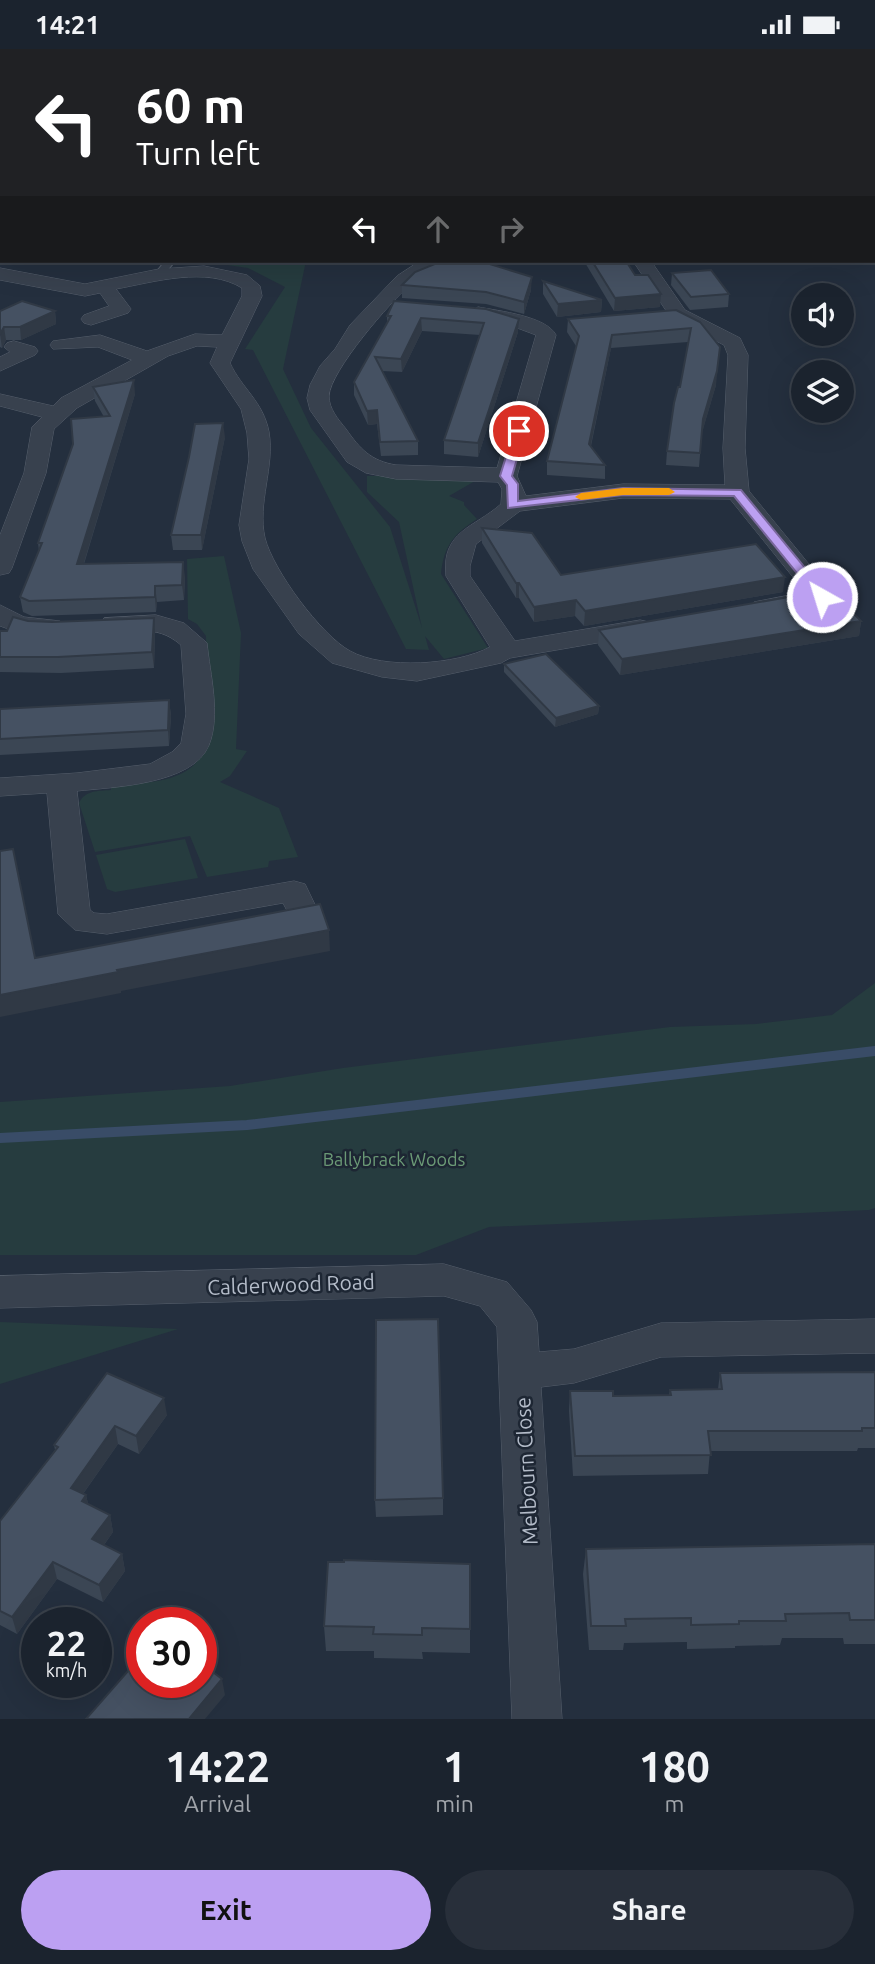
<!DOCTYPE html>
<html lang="en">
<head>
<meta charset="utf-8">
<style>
  body { margin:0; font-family:Ubuntu,sans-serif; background:#282f3a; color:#f1f3f6; height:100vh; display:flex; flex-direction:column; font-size:26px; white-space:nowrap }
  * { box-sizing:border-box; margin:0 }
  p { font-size:23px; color:#a0a4aa }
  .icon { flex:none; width:38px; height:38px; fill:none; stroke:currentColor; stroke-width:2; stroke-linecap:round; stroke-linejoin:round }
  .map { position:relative; height:1670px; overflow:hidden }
  .details { display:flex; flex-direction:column; background:#1b232e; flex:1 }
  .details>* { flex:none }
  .guide { position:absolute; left:0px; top:0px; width:875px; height:214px; box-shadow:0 7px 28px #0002,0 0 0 2px #39404a; background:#202124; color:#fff; overflow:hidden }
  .buttons { position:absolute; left:791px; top:234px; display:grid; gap:14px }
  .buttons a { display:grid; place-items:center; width:63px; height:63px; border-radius:50%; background:#1b232e; box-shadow:0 7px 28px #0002,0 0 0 2px #39404a; font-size:35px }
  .speed { position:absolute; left:21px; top:1558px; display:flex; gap:14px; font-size:35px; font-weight:700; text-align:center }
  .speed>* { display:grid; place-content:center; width:91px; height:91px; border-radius:50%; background:#1b232e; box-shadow:0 7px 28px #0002,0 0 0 2px #39404a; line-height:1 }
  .speed small { font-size:18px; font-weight:400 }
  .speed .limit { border:10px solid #d22; background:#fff; color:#111 }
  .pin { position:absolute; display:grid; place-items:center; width:60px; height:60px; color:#fff; margin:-30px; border:4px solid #fff; border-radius:50%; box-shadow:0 2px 7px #0007 }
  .me { position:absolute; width:77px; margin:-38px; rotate:321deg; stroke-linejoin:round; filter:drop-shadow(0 0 5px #0008) }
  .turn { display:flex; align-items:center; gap:24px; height:147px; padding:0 21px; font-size:32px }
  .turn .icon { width:91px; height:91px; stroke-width:2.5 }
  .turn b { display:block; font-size:49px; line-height:60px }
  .lanes { display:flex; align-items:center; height:66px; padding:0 21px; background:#0003; justify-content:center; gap:35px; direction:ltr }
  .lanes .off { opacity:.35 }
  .eta { display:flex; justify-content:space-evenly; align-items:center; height:119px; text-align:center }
  .eta b { font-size:42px; font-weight:700; line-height:49px }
  .action { display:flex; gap:14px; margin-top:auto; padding:14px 21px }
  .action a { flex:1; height:80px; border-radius:42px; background:#bca0f2; color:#111; font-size:28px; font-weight:700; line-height:80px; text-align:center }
  .action a+a { background:#282f3a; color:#f1f3f6 }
  .status { display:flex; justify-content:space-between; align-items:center; height:49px; padding:0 35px; background:#1b232e; direction:ltr }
  .status svg { height:19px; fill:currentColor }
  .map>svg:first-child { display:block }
</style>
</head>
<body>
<div class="status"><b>14:21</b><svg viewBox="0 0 49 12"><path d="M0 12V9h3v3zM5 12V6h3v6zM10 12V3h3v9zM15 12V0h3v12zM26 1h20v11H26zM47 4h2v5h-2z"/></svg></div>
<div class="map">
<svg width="875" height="1670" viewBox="0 0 875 1670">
  <rect width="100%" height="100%" fill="#242f3e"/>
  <g fill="#263c3f">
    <polygon points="0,0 560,0 2,2 0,86"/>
    <path d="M234,212H306L283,320L311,379L390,478L422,579L399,473L367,443V427H445L475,432L449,447L464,453V456L477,470C454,485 444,496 441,525L488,599L444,610L425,587L429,601L406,600L253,301L245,300L285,238L248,219L227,216Z"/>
    <path d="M224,507L241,584L236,700L247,702L230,727L220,733L279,759L298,808L269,812L268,818L207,828L190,787L95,803L79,754C85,741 98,742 111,741V736C137,734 174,735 194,716C212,699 206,613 206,587L197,575L188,570L187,510Z"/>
    <polygon points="185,790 198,829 115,843 107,840 96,806"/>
    <polygon points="875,934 875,1159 869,1161 489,1178 416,1206 0,1206 0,1053 230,1037 343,1019 670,978 756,975 832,966"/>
    <polygon points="0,1273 178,1280 0,1335"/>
  </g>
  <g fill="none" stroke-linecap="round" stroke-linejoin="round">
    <polyline stroke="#394c67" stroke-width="4.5" points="722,2 743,0"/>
    <polyline stroke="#394c67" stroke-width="10" points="0,1089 247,1076 875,1002"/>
    <defs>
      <polygon id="lane" points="165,212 175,212 162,228 156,228 154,226"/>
      <g id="street">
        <path d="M420,212H441C434,222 421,227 411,235C391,252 330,322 329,347C329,360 338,370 346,380C360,400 371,412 396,416L497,419L536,286L504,274L471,268L468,264L478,258C499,262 546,267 556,286L517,427L526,447L623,435L725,436L723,399L728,306L724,296L671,269L633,212H651L685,261L740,289L748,306L745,399L749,442L831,542L835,547L831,552L763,566L754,563L750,558L754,553L805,543L730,450L623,449L520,462L476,495L470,517V527L515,592L640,571L649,573L653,579L649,585L510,609L501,614L417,632L382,628L332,614L299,585L253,520L242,492L239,476L249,410L247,384L241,360L210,314L217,298L197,297L168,307L77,359L54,380L46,424L12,519L9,524L0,526V486L24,424L32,378L42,368L0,357V345L53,357L61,349L132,311L98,298L53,300L50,296L53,292L100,286L147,302L195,285L222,286L242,247V239C207,217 154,233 116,240L131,260L128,264L91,276L84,274L81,270L84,266L109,257L100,244L85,247L0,231V219L85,235L159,220L204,217L247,226L260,237L262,247L230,314C242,340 263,352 269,383C275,418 257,454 265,489C273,521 321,586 350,602C384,621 457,616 490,598L446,527C441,482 474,479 501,455L502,440L498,433L396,430L366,424L347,413L310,361L307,349L310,336L320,317L335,300L350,276L397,227Z"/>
        <polygon points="14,292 35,298 38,302 35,306 0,322 0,308 10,303 4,298 7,294"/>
        <path d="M0,556L24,568L60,572L64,578L60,584C41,588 18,584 0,577Z"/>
        <path d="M156,566L184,574L207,594C210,625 221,666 209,696C193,736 112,738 77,742L90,861L94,864L107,865L294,832L305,835L320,866L315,873L304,876L293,873L283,854L107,885L75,881L58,865L47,744L0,747V729L77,724L150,715L172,703L181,694L186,665L181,596C153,572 135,588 104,581L100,575L104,569Z"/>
        <polygon points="444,1215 507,1233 531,1261 537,1273 539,1303 574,1300 661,1274 875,1270 875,1304 661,1308 574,1334 541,1338 562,1670 512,1670 497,1278 480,1257 444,1247 0,1259 0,1227"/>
      </g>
      <g id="secondary">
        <polygon points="563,0 587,0 562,2"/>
        <rect x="0" y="84" width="2" height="12"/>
      </g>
    </defs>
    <use href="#lane" stroke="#565f6c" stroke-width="2"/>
    <use href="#street" stroke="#565f6c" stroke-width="1"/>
    <use href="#secondary" stroke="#565f6c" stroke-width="2"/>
    <use href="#lane" fill="#38414e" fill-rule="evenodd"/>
    <use href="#street" fill="#38414e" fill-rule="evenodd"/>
    <use href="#secondary" fill="#465061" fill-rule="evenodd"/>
  </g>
  <g fill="#3b4654">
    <polygon points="584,212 626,212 635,226 661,245 660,258 614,262"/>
    <polygon points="672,224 729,245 728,258 690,261 671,236"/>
    <polygon points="543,232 602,251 601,263 557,268 543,245"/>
    <polygon points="402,236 531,241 524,265 486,255 402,249"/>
    <polygon points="486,260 518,283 478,408 444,405 444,391 480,286 422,282 402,323 382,322 418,392 418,406 381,407 377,375 368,376 354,346 354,333 387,274 387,267"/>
    <polygon points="0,262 55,262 56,275 21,291 6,291 2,299 0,298"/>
    <polygon points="568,270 700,273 716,336 702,383 699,418 666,416 667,402 680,338 688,293 611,299 591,397 605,416 605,430 547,426 547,412 576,297 567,283"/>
    <polygon points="93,338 135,345 84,515 185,528 184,551 157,553 156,563 32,567 23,563 20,548 39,502 38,494 104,368 95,352"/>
    <polygon points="225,388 202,501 173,501 171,486"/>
    <polygon points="482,479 561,526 783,543 584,577 575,567 534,573 519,549 516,549 482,494"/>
    <polygon points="805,552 861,572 859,587 620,626 598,596 599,581"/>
    <polygon points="154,569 155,585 154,619 61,624 0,623 0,582 7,582 28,572 52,573"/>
    <polygon points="504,615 599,657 598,665 555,678 504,623"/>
    <polygon points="169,651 171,667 169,697 0,706 0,660"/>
    <polygon points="875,1323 875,1399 858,1399 857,1402 710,1402 708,1425 573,1427 569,1362 570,1342 613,1347 669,1346 670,1341 718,1340 720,1324"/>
    <polygon points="107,1324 167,1366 139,1405 118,1395 83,1445 86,1446 88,1455 110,1466 113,1483 104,1496 122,1505 125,1522 103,1553 57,1530 17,1585 0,1576 0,1472 55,1401 54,1396"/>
    <polygon points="443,1449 443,1466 376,1468 375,1451"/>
    <polygon points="875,1495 875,1595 844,1595 843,1589 782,1589 780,1596 735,1597 735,1599 687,1600 687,1593 624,1594 623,1601 589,1601 583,1525 586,1500"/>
    <polygon points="324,1577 470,1580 470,1604 422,1603 423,1610 374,1609 374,1602 326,1602"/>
  </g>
  <g fill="#303945">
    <polygon points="532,228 531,241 524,265 524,253"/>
    <polygon points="661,245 660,258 614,262 615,249"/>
    <polygon points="602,251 601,263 557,268 558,255"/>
    <polygon points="55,262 56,275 21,291 20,278"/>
    <polygon points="421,269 422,282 402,323 401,310"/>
    <polygon points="519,270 518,283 478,408 478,394"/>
    <polygon points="4,278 6,291 2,299 0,285"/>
    <polygon points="612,286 611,299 588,409 589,395"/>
    <polygon points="720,298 716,336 702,384 703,370"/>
    <polygon points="134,331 135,345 79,530 77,515"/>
    <polygon points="377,361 377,375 368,376 367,362"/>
    <polygon points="223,374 225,388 202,501 201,486"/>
    <polygon points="183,513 185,528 184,551 182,536"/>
    <polygon points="785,528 783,543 584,577 585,562"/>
    <rect x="516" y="534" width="3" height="15"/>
    <polygon points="155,537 157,553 156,563 155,548"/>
    <polygon points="576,551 575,567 534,573 534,558"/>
    <polygon points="154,569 155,585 154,619 152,603"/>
    <polygon points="861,572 859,587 620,626 622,610"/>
    <polygon points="169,651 171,667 169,697 168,681"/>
    <polygon points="599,657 598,665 555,678 556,669"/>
    <polygon points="329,881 330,902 121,942 121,944 0,968 0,946 117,921"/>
    <polygon points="164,1349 167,1366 139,1405 136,1387"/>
    <polygon points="115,1377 118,1395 75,1456 71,1439"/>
    <polygon points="86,1446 90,1463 82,1452"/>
    <polygon points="110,1466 113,1483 96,1507 92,1490"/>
    <polygon points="122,1505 125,1522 103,1553 99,1536"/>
    <polygon points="53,1513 57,1530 17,1585 12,1568"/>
    <polygon points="222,1630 225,1646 205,1670 189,1670"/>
  </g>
  <g fill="#455162" stroke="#303945" stroke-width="2">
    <polygon points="442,212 480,212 532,228 524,253 486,243 402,236 415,223"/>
    <polygon points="592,212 626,212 635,226 648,226 661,245 615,249"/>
    <polygon points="711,221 729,245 691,248 672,224"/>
    <polygon points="543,232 602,251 558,255"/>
    <polygon points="22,252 55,262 20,278 4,278 0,285 0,262"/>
    <polygon points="394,252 486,260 519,270 478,394 444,391 484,274 421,269 401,310 375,308 418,392 380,393 377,361 367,362 354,333 391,267 387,267"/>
    <polygon points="676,261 700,273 720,298 717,322 703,370 700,404 667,402 674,354 678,338 680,338 691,279 612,286 589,395 605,416 547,412 579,287 568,270"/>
    <polygon points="134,331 77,515 183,513 182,536 155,537 155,548 29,552 20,548 42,494 38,494 73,395 71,370 110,367 93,338"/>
    <polygon points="223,374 201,486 171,486 189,408 195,375"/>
    <polygon points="482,479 532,484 561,526 756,495 785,528 585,562 576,551 534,558 519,534 516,534"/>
    <polygon points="800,546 805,552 837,547 861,572 622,610 599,581"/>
    <polygon points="13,568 28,572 52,573 154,569 152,603 58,608 0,608 0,582 7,582"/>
    <polygon points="546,605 599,657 556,669 504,615"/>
    <polygon points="169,651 168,681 0,690 0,660"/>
    <polygon points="13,800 35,909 320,855 329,881 117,921 118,923 0,946 0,802"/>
    <polygon points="438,1270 443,1449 375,1451 376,1271"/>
    <polygon points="875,1323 875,1379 862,1379 862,1382 708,1382 711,1406 575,1407 570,1342 613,1342 613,1347 671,1346 670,1341 722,1340 720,1324"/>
    <polygon points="107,1324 164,1349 136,1387 115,1377 71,1439 86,1446 82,1452 110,1466 92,1490 122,1505 99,1536 53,1513 12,1568 0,1562 0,1472 58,1398 54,1396"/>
    <polygon points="875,1495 875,1571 850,1571 849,1564 785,1565 786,1572 739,1572 739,1575 691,1576 691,1569 625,1570 626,1577 591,1577 586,1500"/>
    <polygon points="344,1511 470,1515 470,1580 422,1579 422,1586 373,1585 374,1578 324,1577 328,1513 344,1513"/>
    <polygon points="142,1606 142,1633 201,1633 201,1614 222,1630 189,1670 86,1670"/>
  </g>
  <polygon fill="#bca0f2" stroke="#7a689d" stroke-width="2" points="519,379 525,382 512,427 518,435 518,452 623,439 741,441 829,548 827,550 818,550 734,447 623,446 508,459 507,436 500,427 514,382"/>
  <polygon fill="#f59e0b" points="623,439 669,439 675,443 669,446 623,446 581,451 575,448 581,444"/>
  <g text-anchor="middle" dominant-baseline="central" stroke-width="5" stroke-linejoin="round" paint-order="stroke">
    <g font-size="18" fill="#6b9a76" stroke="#1d2633">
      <text x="394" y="1110">Ballybrack Woods</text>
    </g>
    <g font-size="21" fill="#b4bcc9" stroke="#1d2633">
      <text transform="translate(291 1235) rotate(-2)">Calderwood Road</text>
      <text transform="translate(526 1422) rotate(-93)">Melbourn Close</text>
    </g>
  </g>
</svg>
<div class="buttons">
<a><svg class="icon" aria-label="sound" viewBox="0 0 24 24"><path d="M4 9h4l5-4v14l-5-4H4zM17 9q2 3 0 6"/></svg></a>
<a><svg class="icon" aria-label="layers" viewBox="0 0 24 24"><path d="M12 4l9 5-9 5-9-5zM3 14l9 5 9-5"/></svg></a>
</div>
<div class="speed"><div>22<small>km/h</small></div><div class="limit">30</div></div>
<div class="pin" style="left:519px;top:382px;background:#d93025"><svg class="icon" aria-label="arrive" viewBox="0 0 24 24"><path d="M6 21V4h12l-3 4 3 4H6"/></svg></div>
<svg class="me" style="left:822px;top:548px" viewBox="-20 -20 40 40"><circle r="17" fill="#bca0f2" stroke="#fff" stroke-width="3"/><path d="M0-11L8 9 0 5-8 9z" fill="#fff"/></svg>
<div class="guide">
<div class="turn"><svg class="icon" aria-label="left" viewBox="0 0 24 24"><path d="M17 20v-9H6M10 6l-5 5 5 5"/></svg><div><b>60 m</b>Turn left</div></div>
<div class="lanes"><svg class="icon" aria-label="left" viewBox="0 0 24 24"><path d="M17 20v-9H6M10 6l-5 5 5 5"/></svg><svg class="icon off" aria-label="ahead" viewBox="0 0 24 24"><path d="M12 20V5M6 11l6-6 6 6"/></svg><svg class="icon off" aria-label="right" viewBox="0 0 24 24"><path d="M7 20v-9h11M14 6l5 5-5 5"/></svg></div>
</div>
</div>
<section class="details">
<div class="eta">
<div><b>14:22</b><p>Arrival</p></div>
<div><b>1</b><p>min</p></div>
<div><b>180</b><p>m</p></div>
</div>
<div class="action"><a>Exit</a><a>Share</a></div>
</section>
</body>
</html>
